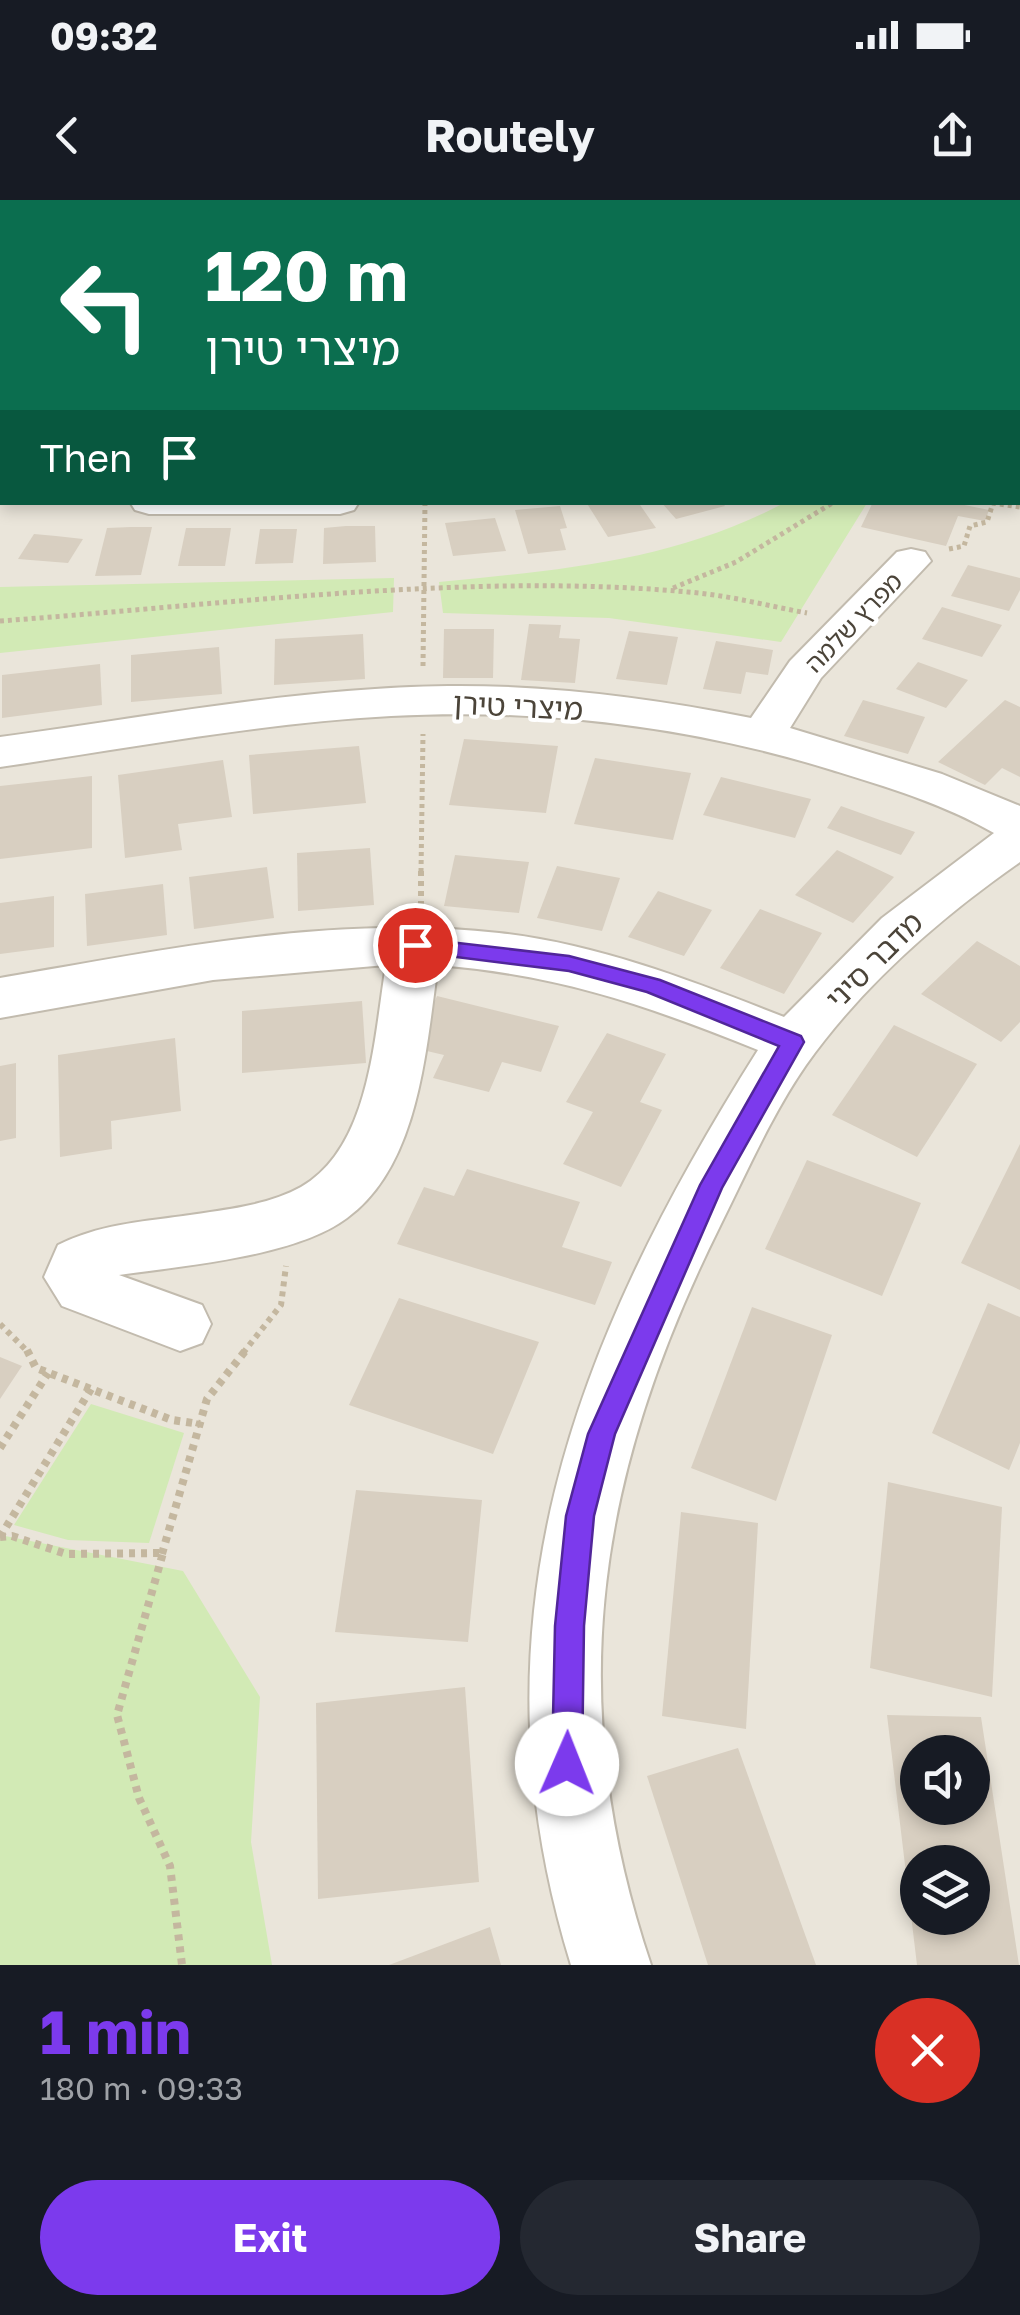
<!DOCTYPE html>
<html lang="en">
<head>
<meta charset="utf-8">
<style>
  body { margin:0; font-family:"Golos Text","Noto Sans Hebrew",sans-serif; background:#242831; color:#f1f3f6; height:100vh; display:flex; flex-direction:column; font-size:38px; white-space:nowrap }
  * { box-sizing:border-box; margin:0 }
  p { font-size:32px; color:#9ea1a6 }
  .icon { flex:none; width:55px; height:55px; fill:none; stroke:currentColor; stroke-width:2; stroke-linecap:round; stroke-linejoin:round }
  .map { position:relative; height:1765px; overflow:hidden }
  .drawer { display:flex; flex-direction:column; background:#171b24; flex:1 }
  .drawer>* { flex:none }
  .top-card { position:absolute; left:0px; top:0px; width:1020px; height:305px; box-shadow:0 5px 15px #0003; background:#0b6e4f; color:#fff; overflow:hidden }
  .tools { position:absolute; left:900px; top:1535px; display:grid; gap:20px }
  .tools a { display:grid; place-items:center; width:90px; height:90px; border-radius:50%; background:#171b24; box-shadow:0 5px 15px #0003; font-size:50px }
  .pin { position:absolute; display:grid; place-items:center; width:85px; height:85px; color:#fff; margin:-42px; border:5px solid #fff; border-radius:50%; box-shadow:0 2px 10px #0007 }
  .me { position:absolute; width:110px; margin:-55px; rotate:1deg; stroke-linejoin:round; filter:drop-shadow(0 0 8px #0008) }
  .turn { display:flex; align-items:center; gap:35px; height:210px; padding:0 40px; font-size:45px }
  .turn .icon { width:130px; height:130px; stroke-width:2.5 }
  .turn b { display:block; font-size:70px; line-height:85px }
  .then { display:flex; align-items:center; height:95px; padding:0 40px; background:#0003; gap:20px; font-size:38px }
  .round { display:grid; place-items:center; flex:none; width:105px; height:105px; border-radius:52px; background:#242831 }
  .head { display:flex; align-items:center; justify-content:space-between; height:170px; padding:0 40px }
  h1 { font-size:60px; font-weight:700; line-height:75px; color:#7c3aed }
  .cta { display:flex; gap:20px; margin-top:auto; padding:20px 40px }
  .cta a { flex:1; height:115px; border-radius:60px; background:#7c3aed; color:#fff; font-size:40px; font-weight:700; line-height:115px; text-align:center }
  .cta a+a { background:#242831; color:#f1f3f6 }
  .status { display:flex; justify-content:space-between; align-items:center; height:70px; padding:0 50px; background:#171b24; direction:ltr }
  .status svg { height:28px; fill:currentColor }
  header { display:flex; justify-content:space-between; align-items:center; height:130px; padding:0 40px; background:#171b24; font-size:45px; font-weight:700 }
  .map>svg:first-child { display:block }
</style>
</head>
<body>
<div class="status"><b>09:32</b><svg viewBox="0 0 49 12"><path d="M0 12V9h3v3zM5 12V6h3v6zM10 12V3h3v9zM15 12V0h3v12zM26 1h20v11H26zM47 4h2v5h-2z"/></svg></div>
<header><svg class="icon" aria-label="back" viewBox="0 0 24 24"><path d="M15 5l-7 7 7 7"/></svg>Routely<svg class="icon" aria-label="share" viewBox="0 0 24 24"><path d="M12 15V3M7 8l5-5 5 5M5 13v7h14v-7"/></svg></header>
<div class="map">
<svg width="1020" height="1765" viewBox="0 0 1020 1765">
  <rect width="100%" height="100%" fill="#f6f3ec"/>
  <path fill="#eae5da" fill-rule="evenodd" d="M0,0H1020V1765H0ZM2,2H1018V302H2ZM918,1552H972V1608H918ZM918,1662H972V1718H918Z"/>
  <g fill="#d2eab5">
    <path d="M784,303H867L781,442L609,418L443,413L439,382C561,370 674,361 784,303Z"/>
    <polygon points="394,378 393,412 0,453 0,387"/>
    <polygon points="91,1204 184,1233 149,1343 68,1340 14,1325"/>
    <polygon points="0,1335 183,1371 260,1497 251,1642 272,1765 0,1765"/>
  </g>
  <g fill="#d8cfc1" fill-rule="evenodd">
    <polygon points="586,302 638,302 656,328 608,337"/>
    <polygon points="661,302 722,302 725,306 676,319"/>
    <polygon points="873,302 950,302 989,310 985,321 958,316 946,346 861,327"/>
    <polygon points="560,306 567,328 560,329 566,350 528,354 515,310"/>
    <polygon points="495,318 506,351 453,356 445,323"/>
    <polygon points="346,326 375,326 376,362 323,364 324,328"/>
    <polygon points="131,327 152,327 141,375 95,376 107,328"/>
    <polygon points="186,328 231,328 225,366 178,366"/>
    <polygon points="260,329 297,329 293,363 255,364"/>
    <polygon points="34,334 56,336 83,339 68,363 18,359"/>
    <polygon points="968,365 1020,378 1020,390 1009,411 951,396"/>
    <polygon points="942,407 1002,425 982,457 922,439"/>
    <polygon points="529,424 561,425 559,438 580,439 575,483 521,480"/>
    <polygon points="444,429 494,429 493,478 443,478"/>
    <polygon points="629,431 678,437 667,485 616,479"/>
    <polygon points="363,434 365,479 274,485 275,439"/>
    <polygon points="716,441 773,450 768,475 746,472 741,494 703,489"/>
    <polygon points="219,447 222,494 131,502 131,455"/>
    <polygon points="918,462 968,480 946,508 896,489"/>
    <polygon points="100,464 102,505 2,518 2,475"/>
    <polygon points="863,500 925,517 908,554 844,536"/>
    <polygon points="1005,500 1020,507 1020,577 1002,568 985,585 938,562"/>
    <polygon points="464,539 558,546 546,613 449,605"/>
    <polygon points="359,546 366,603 253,614 249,555"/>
    <polygon points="595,558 691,573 673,640 574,624"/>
    <polygon points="223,560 232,617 178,624 182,650 125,658 118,575"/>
    <polygon points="92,576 92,648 0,659 0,586"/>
    <polygon points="721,577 811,599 795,638 703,615"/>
    <polygon points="841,606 880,620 915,632 901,655 827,628"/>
    <polygon points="370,648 374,705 298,711 297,653"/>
    <polygon points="837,650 894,677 853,723 795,695"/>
    <polygon points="455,655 529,662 519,713 444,706"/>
    <polygon points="557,666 620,678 602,731 537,718"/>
    <polygon points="267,667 274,718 194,729 189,677"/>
    <polygon points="163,684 167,735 87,746 85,694"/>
    <polygon points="658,691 712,710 684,756 628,737"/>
    <polygon points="54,696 54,747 0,754 0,703"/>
    <polygon points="760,709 822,733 784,794 720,768"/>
    <polygon points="977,741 1020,766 1020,822 1001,842 921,794"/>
    <polygon points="437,796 559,826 541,872 502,862 489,892 433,878 444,855 414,848"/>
    <polygon points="362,801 366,863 242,873 242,811"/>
    <polygon points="894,825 977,864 917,957 832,915"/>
    <polygon points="607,833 666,854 640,902 662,910 621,987 563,964 593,912 566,902"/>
    <polygon points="175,838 181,911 111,921 112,949 60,957 58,855"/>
    <polygon points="16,863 16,938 0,941 0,866"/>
    <polygon points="1020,944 1020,1090 961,1063"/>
    <polygon points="807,960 921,1003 882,1096 765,1049"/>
    <polygon points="467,969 580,1002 562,1047 612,1062 595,1105 397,1044 424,987 454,996"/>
    <polygon points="399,1098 539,1142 493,1254 349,1205"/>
    <polygon points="988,1103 1020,1117 1020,1243 1009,1270 932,1233"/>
    <polygon points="752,1107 832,1135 776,1301 691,1268"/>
    <polygon points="0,1157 22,1166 0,1199"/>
    <polygon points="888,1282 1002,1307 992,1497 870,1468"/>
    <polygon points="356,1290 482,1300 468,1442 335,1432"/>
    <polygon points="681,1312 758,1323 746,1529 662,1516"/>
    <polygon points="465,1487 479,1682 318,1699 316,1503"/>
    <path d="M887,1515L981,1517L1019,1765H917ZM918,1552H972V1608H918ZM918,1662H972V1718H918Z"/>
    <polygon points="738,1548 816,1765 708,1765 647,1576"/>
    <polygon points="490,1727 501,1765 389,1765"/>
  </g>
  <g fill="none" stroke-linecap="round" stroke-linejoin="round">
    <defs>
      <g id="minor">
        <rect x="1018" y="31" width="2" height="19"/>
        <rect x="0" y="39" width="2" height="19"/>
        <rect x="0" y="128" width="2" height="20"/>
        <rect x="1018" y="140" width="2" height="20"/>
        <rect x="0" y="269" width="2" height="23"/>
        <polygon points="130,302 359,302 354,310 340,314 149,314 135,310"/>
        <path d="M911,349L925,352L931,361L821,478L790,528L942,574L1020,606V662C941,717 862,786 806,865C772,914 747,972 720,1026C597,1274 561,1498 651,1765H571C465,1421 574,1142 758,850C646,805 560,775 438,765C426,847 420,965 347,1018C295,1057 182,1066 119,1075L202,1105L211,1124L202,1143L180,1151L62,1106L44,1077L58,1045C98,1025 139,1022 183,1016C222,1010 267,1006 301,987C371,947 374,835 386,765L213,780L0,818V778C164,750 333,714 499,733C598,744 692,781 784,817L882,718L994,633C944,604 887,587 832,570C690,526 539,508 391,516C260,523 130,548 0,567V537C149,517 297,488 448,486C550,485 651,498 751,518L790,461L897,352Z"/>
      </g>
    </defs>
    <use href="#minor" stroke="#c2bbae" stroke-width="4"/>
    <g stroke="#c4b79f" stroke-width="5" stroke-dasharray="4 4" stroke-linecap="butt">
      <polyline points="992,303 1020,307"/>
      <polyline points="949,349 964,346 970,326 987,322 993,303"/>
      <polyline points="673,388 736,362 834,302"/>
      <path d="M0,421C221,405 468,372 688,392C728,395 768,406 807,413"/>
      <polyline points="423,466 425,302"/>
      <polyline points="421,672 423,534"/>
    </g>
    <g stroke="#c4b79f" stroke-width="6" stroke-dasharray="5 5" stroke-linecap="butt">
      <polyline points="421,706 421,670"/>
      <polyline points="0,1124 29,1153"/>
      <polyline points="243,1153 281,1105 286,1066"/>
    </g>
    <g stroke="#c4b79f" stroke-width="8" stroke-dasharray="6 6" stroke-linecap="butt">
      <polyline points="27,1150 36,1168 172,1220 200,1224"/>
      <polyline points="0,1248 48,1173"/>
      <polyline points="0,1337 12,1336 66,1354 163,1353 117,1515 139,1598 170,1666 182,1765"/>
      <polyline points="0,1337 91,1189"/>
      <polyline points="162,1354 207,1199 246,1150"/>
    </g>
    <use href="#minor" fill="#fff" fill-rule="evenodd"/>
  </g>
  <polygon fill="#7c3aed" stroke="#51269a" stroke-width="2.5" points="415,738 569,756 660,780 801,836 804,842 722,988 615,1234 594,1316 584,1426 582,1564 578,1575 567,1580 556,1575 552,1564 555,1426 566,1316 588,1234 700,985 779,846 647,792 569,771 408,751 408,740"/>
  <g text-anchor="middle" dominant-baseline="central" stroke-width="8" stroke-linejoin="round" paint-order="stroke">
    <g font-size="25" fill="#4b4439" stroke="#fff">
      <text transform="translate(853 422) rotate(-46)">מפרץ שלמה</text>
    </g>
    <g font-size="30" fill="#4b4439" stroke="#fff">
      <text transform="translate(518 506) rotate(3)">מיצרי טירן</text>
      <text transform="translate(874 760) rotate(-45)">מדבר סיני</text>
    </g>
  </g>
</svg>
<div class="tools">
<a><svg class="icon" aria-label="sound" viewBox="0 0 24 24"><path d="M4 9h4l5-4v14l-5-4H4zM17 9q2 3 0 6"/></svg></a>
<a><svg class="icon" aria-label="layers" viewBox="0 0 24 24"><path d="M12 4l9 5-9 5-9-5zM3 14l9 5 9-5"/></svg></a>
</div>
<div class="pin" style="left:415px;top:745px;background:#d93025"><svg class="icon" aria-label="arrive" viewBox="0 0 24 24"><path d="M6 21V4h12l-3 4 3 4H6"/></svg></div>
<svg class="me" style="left:567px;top:1564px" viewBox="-20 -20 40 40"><circle r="19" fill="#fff"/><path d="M0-13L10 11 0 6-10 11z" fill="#7c3aed"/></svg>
<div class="top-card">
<div class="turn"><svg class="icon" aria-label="left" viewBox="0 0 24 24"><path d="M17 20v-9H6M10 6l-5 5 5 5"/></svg><div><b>120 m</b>מיצרי טירן</div></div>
<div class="then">Then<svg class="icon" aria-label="arrive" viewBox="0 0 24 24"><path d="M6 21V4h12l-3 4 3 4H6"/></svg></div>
</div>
</div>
<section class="drawer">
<div class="head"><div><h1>1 min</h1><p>180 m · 09:33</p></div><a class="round" style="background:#d93025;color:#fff"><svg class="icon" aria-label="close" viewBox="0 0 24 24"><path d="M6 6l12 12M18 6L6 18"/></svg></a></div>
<div class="cta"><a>Exit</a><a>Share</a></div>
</section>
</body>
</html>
